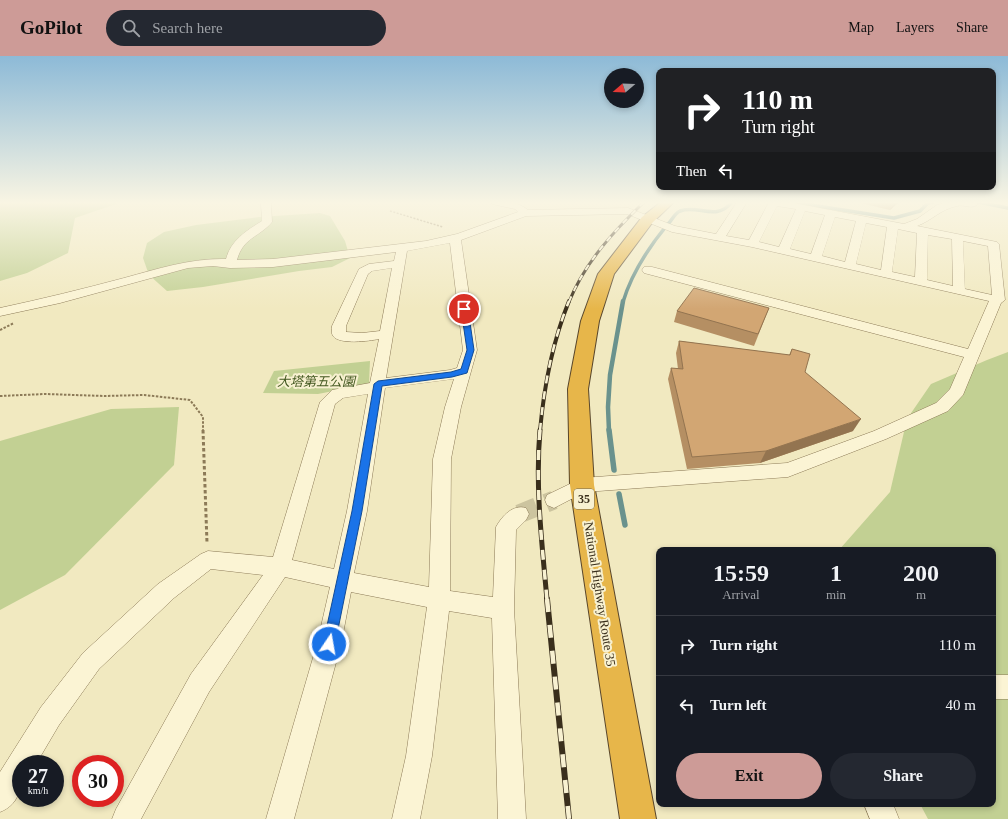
<!DOCTYPE html>
<html lang="en">
<head>
<meta charset="utf-8">
<style>
  body { margin:0; font-family:"Times New Roman","Noto Sans JP",serif; background:#242831; color:#f1f3f6; height:100vh; display:flex; flex-direction:column; font-size:15px; white-space:nowrap }
  * { box-sizing:border-box; margin:0 }
  p { font-size:13px; color:#9ea1a6 }
  .icon { flex:none; width:22px; height:22px; fill:none; stroke:currentColor; stroke-width:2; stroke-linecap:round; stroke-linejoin:round }
  .map { position:relative; flex:1; overflow:hidden }
  .panel { position:absolute; left:656px; top:491px; width:340px; height:260px; display:flex; flex-direction:column; background:#171b24; border-radius:8px; box-shadow:0 2px 6px #0003 }
  .panel>* { flex:none }
  .top-card { position:absolute; left:656px; top:12px; width:340px; height:122px; border-radius:8px; box-shadow:0 2px 6px #0003; background:#202124; color:#fff; overflow:hidden }
  .needle { width:26px; rotate:251deg }
  .fabs { position:absolute; left:604px; top:12px; display:grid; gap:8px }
  .fabs a { display:grid; place-items:center; width:40px; height:40px; border-radius:50%; background:#171b24; box-shadow:0 2px 6px #0003; font-size:20px }
  .speed { position:absolute; left:12px; top:699px; display:flex; gap:8px; font-size:20px; font-weight:700; text-align:center }
  .speed>* { display:grid; place-content:center; width:52px; height:52px; border-radius:50%; background:#171b24; box-shadow:0 2px 6px #0003; line-height:1 }
  .speed small { font-size:10px; font-weight:400 }
  .speed .limit { border:6px solid #d22; background:#fff; color:#111 }
  .pin { position:absolute; display:grid; place-items:center; width:34px; height:34px; color:#fff; margin:-17px; border:2px solid #fff; border-radius:50%; box-shadow:0 1px 4px #0007 }
  .me { position:absolute; width:44px; margin:-22px; rotate:12deg; stroke-linejoin:round; filter:drop-shadow(0 0 3px #0008) }
  .turn { display:flex; align-items:center; gap:14px; height:84px; padding:0 20px; font-size:18px }
  .turn .icon { width:52px; height:52px; stroke-width:2.5 }
  .turn b { display:block; font-size:28px; line-height:34px }
  .then { display:flex; align-items:center; height:38px; padding:0 20px; background:#0003; gap:8px; font-size:15px }
  .eta { display:flex; justify-content:space-evenly; align-items:center; height:68px; text-align:center }
  .eta b { font-size:24px; font-weight:600; line-height:28px }
  .primary-button { display:flex; gap:8px; margin-top:auto; padding:8px 20px }
  .primary-button a { flex:1; height:46px; border-radius:24px; background:#cd9b97; color:#111; font-size:16px; font-weight:600; line-height:46px; text-align:center }
  .primary-button a+a { background:#242831; color:#f1f3f6 }
  ul { padding:0; list-style:none }
  li { display:flex; align-items:center; gap:12px; height:60px; padding:0 20px; border-top:1px solid #363941 }
  li div { flex:1 }
  li b { display:block; font-size:15px }
  li em { font-style:normal }
  header { display:flex; align-items:center; gap:24px; box-sizing:border-box; height:56px; padding:0 20px; background:#cd9b97; color:#111 }
  header strong { font-size:19px }
  nav { display:flex; gap:22px; margin-inline-start:auto; font-size:14px }
  .search { width:280px; height:36px; background:#242831; display:flex; align-items:center; gap:10px; box-sizing:border-box; padding:0 14px; border-radius:22px; color:#9ea1a6; font-size:15px }
  .map>svg:first-child { display:block }
</style>
</head>
<body>
<header>
<strong>GoPilot</strong>
<div class="search"><svg class="icon" aria-label="search" viewBox="0 0 24 24"><circle cx="10" cy="10" r="6"/><path d="M15 15l6 6"/></svg>Search here</div>
<nav><a>Map</a><a>Layers</a><a>Share</a></nav>
</header>
<div class="map">
<svg width="1008" height="763" viewBox="0 0 1008 763">
  <rect width="100%" height="100%" fill="#f1e9c0"/>
  <g fill="#c2d093">
    <polygon points="0,146 122,146 75,162 68,197 27,217 0,225"/>
    <polygon points="320,157 330,160 345,185 350,202 332,211 299,215 203,231 167,235 149,219 143,202 147,187 164,176 196,169 259,161"/>
    <polygon points="1008,296 1008,763 928,763 920,748 993,748 993,494 839,494 890,436 907,363 931,328 987,304"/>
    <polygon points="370,305 369,328 318,338 263,337 274,315"/>
    <polygon points="179,351 174,409 65,519 0,554 0,385 111,353"/>
  </g>
  <g fill="none" stroke-linecap="round" stroke-linejoin="round">
    <g stroke="#6a928d" stroke-width="3.5">
      <polyline points="792,146 894,162 920,155 928,147 934,146"/>
      <polyline points="978,146 1008,152"/>
      <path d="M623,246C632,216 648,192 668,168C672,164 674,158 680,155C698,148 716,166 732,146"/>
    </g>
    <polyline stroke="#6a928d" stroke-width="4.5" points="609,375 608,351 610,319 623,245"/>
    <g stroke="#6a928d" stroke-width="5.5">
      <polyline points="609,374 614,414"/>
      <polyline points="619,438 625,469"/>
    </g>
    <polyline stroke="#ccc49f" stroke-width="19" stroke-dasharray="19 10" stroke-linecap="butt" points="519,458 554,444"/>
    <defs>
      <g id="minor">
        <path d="M261,146H271L272,166C260,181 243,181 237,204L273,203L426,185L457,178L518,156L515,153L492,148L491,146C505,146 517,145 528,154L628,152L675,170L716,178L737,146H747L726,180L749,184L769,146H788L904,168L917,163L937,149L948,146H976L978,148C972,154 964,148 957,150C941,153 931,165 917,170L997,186L999,188L1005,244L1001,247L963,339L948,355L886,383L788,421L585,436L554,452L547,449L545,444L547,439L582,422L787,407L874,375L936,347L950,333L964,301L644,217L642,214L644,211H652L968,293L989,245L752,191L672,176L627,158L526,160L461,184L477,294L461,351L451,403L450,535L493,541L496,471C502,460 513,448 526,452L529,458L526,464L516,474L514,553L526,763H498L492,562L449,555L432,700L420,763H392L406,700L427,551L351,536L341,588L294,763H266L317,588L330,531L285,521L209,636L141,763H112L116,753L191,618L263,519L211,513L174,542L99,613L59,669L36,708H21C21,729 22,747 0,756V716L41,651L83,597L158,528L201,498L208,495L273,501L320,346L332,334L370,327L379,283C369,285 340,289 333,280C331,277 332,273 332,270L359,213L369,208L394,205L396,196L273,211L230,212L213,210L188,212L60,247L0,260V252C42,243 83,233 124,222C157,213 191,202 226,203C231,184 246,175 262,165ZM777,150L796,153L779,191L759,186ZM805,155L825,159L811,198L790,193ZM835,161L856,165L845,206L822,200ZM866,167L887,171L881,214L856,208ZM898,173L917,177L915,221L892,216ZM928,179L952,183L953,230L927,224ZM963,185L988,190L992,239L965,233ZM450,187L463,294L457,312L450,314L386,322L407,195ZM392,212L380,275L362,277L346,276V270L368,218L372,215ZM454,323L445,351L433,403L429,531L354,517L367,455L385,332ZM368,338L347,455L334,513L292,504L335,348L343,342Z"/>
        <rect x="993" y="619" width="15" height="24"/>
        <polygon points="864,748 893,748 899,763 870,763"/>
      </g>
      <polygon id="highway" points="661,146 674,146 652,167 614,218 599,265 588,333 594,429 656,763 620,763 570,429 568,333 581,265 598,218 642,161"/>
    </defs>
    <use href="#minor" stroke="#8c7a57" stroke-width="1"/>
    <use href="#highway" stroke="#59462b" stroke-width="2"/>
    <polyline stroke="#8c7a57" stroke-width="1.5" stroke-dasharray="2 1.5" stroke-linecap="butt" points="390,155 443,171"/>
    <g stroke="#8c7a57" stroke-width="2" stroke-dasharray="2.5 1.5" stroke-linecap="butt">
      <polyline points="0,274 14,267"/>
      <polyline points="0,340 45,338 104,340 144,339 190,344 203,361 203,375"/>
    </g>
    <polyline stroke="#8c7a57" stroke-width="3" stroke-dasharray="3.5 2.5" stroke-linecap="butt" points="203,374 207,487"/>
    <use href="#minor" fill="#fbf4d4" fill-rule="evenodd"/>
    <use href="#highway" fill="#e7b64a" fill-rule="evenodd"/>
    <defs>
      <path id="rail-far3" d="M569,246C585,206 614,175 644,146"/>
      <path id="rail-far2" d="M540,375C544,330 552,287 569,245"/>
      <path id="rail-far1" d="M540,374C535,431 542,487 547,544"/>
      <polyline id="rail" points="547,543 569,763"/>
    </defs>
    <use href="#rail-far3" stroke="#3a2f1c" stroke-width="3"/>
    <use href="#rail-far2" stroke="#3a2f1c" stroke-width="4"/>
    <use href="#rail-far1" stroke="#3a2f1c" stroke-width="5"/>
    <use href="#rail" stroke="#3a2f1c" stroke-width="6"/>
    <use href="#rail-far3" stroke="#f8f1d1" stroke-width="2" stroke-dasharray="6" stroke-linecap="butt"/>
    <use href="#rail-far2" stroke="#f8f1d1" stroke-width="2.5" stroke-dasharray="8" stroke-linecap="butt"/>
    <use href="#rail-far1" stroke="#f8f1d1" stroke-width="3.5" stroke-dasharray="10" stroke-linecap="butt"/>
    <use href="#rail" stroke="#f8f1d1" stroke-width="4.5" stroke-dasharray="13" stroke-linecap="butt"/>
  </g>
  <g fill="#b58f63">
    <polygon points="856,146 899,146 890,154"/>
    <polygon points="769,252 754,290 674,266 677,255"/>
    <polygon points="679,285 789,299 792,293 805,316 853,375 760,407 687,413 668,323 671,312 678,313 676,297"/>
  </g>
  <g fill="#937450">
    <polygon points="894,146 899,146 890,154"/>
    <polygon points="861,363 853,375 760,407 766,395"/>
  </g>
  <g fill="#d2a673" stroke="#937450">
    <polygon points="694,232 769,252 758,278 677,255"/>
    <polygon points="679,285 790,299 792,293 810,298 805,316 861,363 766,395 692,401 671,312 683,313"/>
  </g>
  <linearGradient id="sky" x2="0" y2="1"><stop stop-color="#8dbad7"/><stop offset="0.58" stop-color="#f9f5e3"/><stop offset="1" stop-color="#f9f5e3" stop-opacity="0"/></linearGradient>
  <rect width="1008" height="253" fill="url(#sky)"/>
  <polygon fill="#1a73e8" stroke="#114b97" points="464,251 468,253 474,294 467,317 452,321 382,330 362,455 335,588 333,593 329,595 325,593 323,588 352,455 374,328 378,325 451,316 461,313 467,294 461,253"/>
  <g text-anchor="middle" dominant-baseline="central" stroke-width="4" stroke-linejoin="round" paint-order="stroke">
    <rect fill="#f8f1d1" stroke="#736952" stroke-width="1" x="574" y="433" width="20" height="20" rx="3"/>
    <g font-size="12" font-weight="bold" fill="#3a2f1c">
      <text x="584" y="443">35</text>
    </g>
    <g font-size="13" font-style="italic" fill="#445921" stroke="#f8f1d1">
      <text x="316" y="325">大塔第五公園</text>
    </g>
    <g font-size="13" fill="#3a2f1c" stroke="#f8f1d1">
      <text transform="translate(600 538) rotate(81)">National Highway Route 35</text>
    </g>
  </g>
</svg>
<div class="fabs">
<a><svg class="needle" viewBox="-14 -14 28 28"><path d="M0-13l5 13h-10z" fill="#e53935"/><path d="M0 13l5-13h-10z" fill="#9ea1a6"/></svg></a>
</div>
<div class="speed"><div>27<small>km/h</small></div><div class="limit">30</div></div>
<div class="pin" style="left:464px;top:253px;background:#d93025"><svg class="icon" aria-label="arrive" viewBox="0 0 24 24"><path d="M6 21V4h12l-3 4 3 4H6"/></svg></div>
<svg class="me" style="left:329px;top:588px" viewBox="-20 -20 40 40"><circle r="17" fill="#1a73e8" stroke="#fff" stroke-width="3"/><path d="M0-11L8 9 0 5-8 9z" fill="#fff"/></svg>
<div class="top-card">
<div class="turn"><svg class="icon" aria-label="right" viewBox="0 0 24 24"><path d="M7 20v-9h11M14 6l5 5-5 5"/></svg><div><b>110 m</b>Turn right</div></div>
<div class="then">Then<svg class="icon" aria-label="left" viewBox="0 0 24 24"><path d="M17 20v-9H6M10 6l-5 5 5 5"/></svg></div>
</div>
<section class="panel">
<div class="eta">
<div><b>15:59</b><p>Arrival</p></div>
<div><b>1</b><p>min</p></div>
<div><b>200</b><p>m</p></div>
</div>
<ul>
<li><svg class="icon" aria-label="right" viewBox="0 0 24 24"><path d="M7 20v-9h11M14 6l5 5-5 5"/></svg><div><b>Turn right</b></div><em>110 m</em></li>
<li><svg class="icon" aria-label="left" viewBox="0 0 24 24"><path d="M17 20v-9H6M10 6l-5 5 5 5"/></svg><div><b>Turn left</b></div><em>40 m</em></li>
</ul>
<div class="primary-button"><a>Exit</a><a>Share</a></div>
</section>
</div>
</body>
</html>
